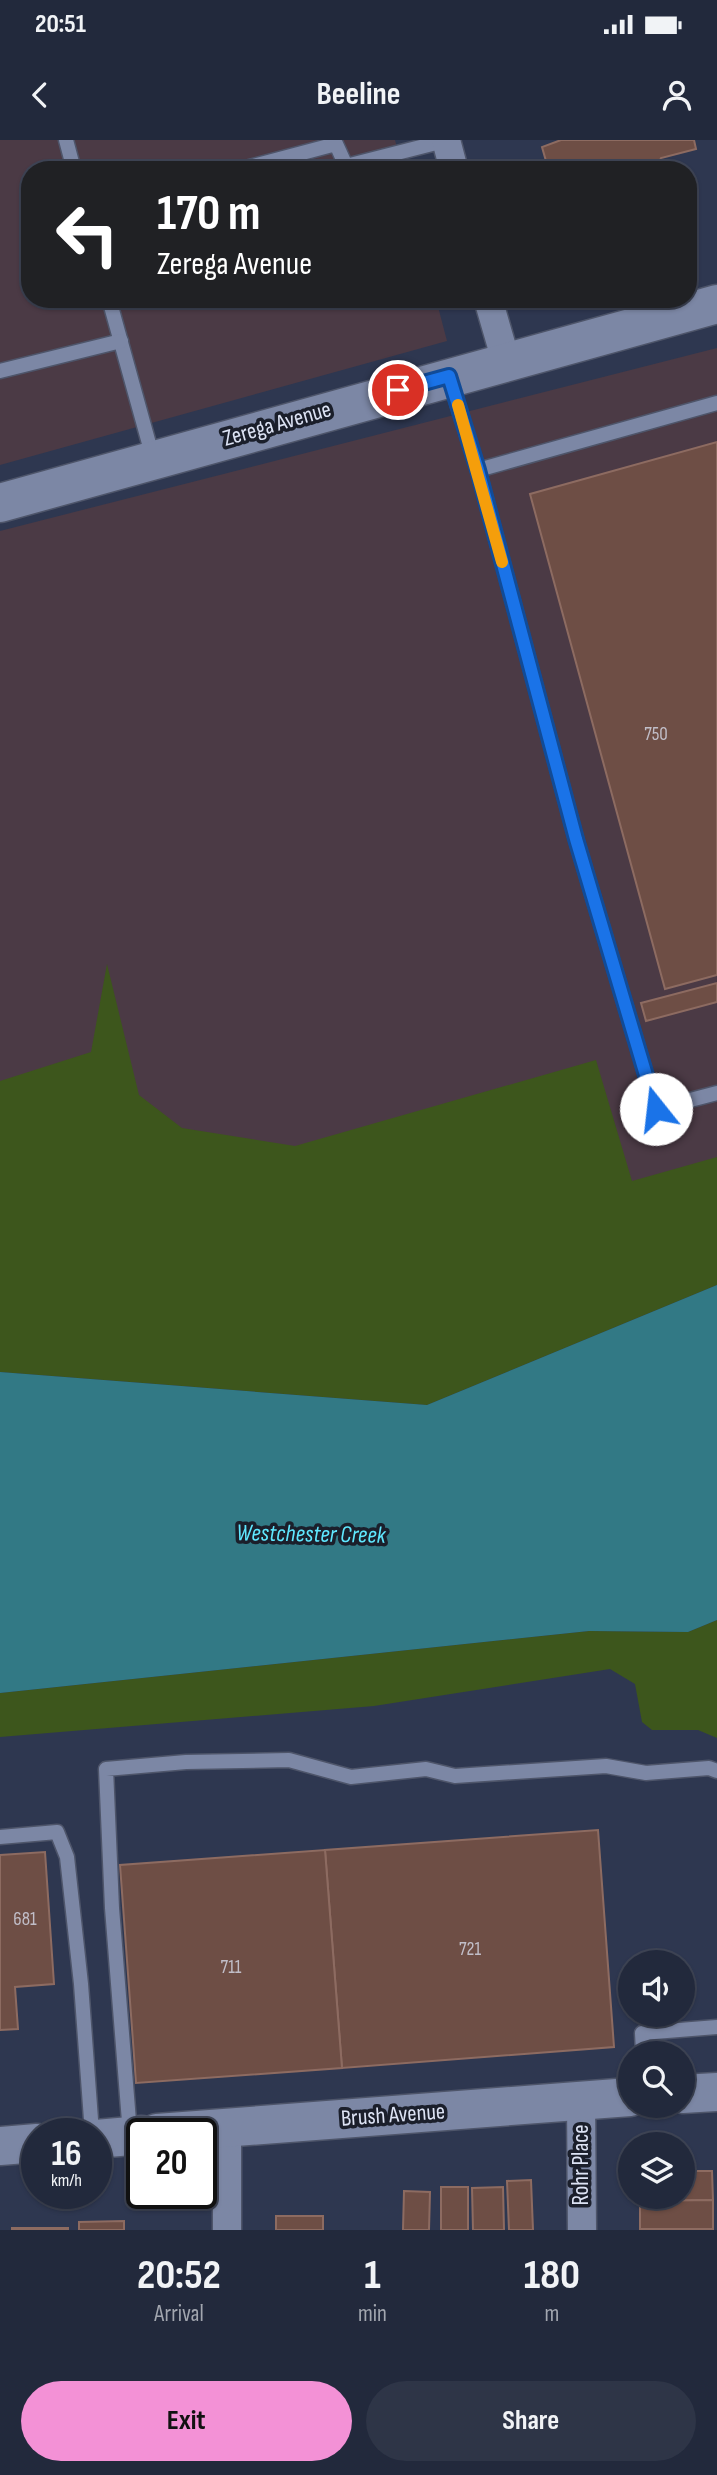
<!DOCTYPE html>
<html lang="en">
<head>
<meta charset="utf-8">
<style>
  body { margin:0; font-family:"Sofia Sans Condensed",sans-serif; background:#2e3547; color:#f1f3f6; height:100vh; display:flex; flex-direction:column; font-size:26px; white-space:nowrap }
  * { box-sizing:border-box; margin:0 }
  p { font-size:23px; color:#a2a6af }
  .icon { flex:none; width:38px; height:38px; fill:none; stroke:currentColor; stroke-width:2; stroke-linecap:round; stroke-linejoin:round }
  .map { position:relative; height:2090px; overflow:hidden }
  .drawer { display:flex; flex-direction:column; background:#22293c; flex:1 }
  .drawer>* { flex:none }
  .top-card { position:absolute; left:21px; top:21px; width:676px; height:147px; border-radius:28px; box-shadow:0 2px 5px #0004,0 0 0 2px #3f4556; background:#202124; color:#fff; overflow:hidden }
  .tools { position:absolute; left:618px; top:1810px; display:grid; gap:14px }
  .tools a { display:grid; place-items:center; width:77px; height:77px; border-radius:50%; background:#22293c; box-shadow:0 2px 5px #0004,0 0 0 2px #3f4556; font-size:35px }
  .speed { position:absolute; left:21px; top:1978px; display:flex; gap:14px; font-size:35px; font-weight:700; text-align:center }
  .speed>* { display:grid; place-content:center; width:91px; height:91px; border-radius:50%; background:#22293c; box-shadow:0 2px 5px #0004,0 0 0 2px #3f4556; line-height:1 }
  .speed small { font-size:18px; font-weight:400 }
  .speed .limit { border:4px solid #111; border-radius:10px; background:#fff; color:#111 }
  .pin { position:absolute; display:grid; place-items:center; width:60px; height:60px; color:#fff; margin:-30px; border:4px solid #fff; border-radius:50%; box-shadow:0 2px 7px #0007 }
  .me { position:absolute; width:77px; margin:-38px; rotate:344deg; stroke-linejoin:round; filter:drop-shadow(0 0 5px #0008) }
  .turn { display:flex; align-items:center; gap:24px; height:147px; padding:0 21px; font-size:32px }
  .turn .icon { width:91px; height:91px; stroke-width:2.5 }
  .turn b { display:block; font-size:49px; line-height:60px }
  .eta { display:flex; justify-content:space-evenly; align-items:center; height:119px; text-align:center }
  .eta b { font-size:42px; font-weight:700; line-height:49px }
  .button { display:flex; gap:14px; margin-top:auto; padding:14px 21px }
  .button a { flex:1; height:80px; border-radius:42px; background:#f391d6; color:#111; font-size:28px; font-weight:700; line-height:80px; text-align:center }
  .button a+a { background:#2e3547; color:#f1f3f6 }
  .status { display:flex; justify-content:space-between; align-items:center; height:49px; padding:0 35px; background:#22293c; direction:ltr }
  .status svg { height:19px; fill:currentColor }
  header { display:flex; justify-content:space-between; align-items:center; height:91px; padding:0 21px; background:#22293c; font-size:32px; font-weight:700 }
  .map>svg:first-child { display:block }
</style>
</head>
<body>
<div class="status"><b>20:51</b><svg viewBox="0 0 49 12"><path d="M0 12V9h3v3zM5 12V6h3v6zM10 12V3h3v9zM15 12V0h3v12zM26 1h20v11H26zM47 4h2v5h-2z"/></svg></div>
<header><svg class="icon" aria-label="back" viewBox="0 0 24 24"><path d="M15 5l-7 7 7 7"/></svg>Beeline<svg class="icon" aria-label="person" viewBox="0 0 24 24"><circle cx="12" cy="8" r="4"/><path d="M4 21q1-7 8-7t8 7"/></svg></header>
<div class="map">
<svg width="717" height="2090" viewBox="0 0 717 2090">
  <rect width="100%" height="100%" fill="#2e3750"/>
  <g fill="#4b3a45">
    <polygon points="0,0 395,0 403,30 30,30 30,159 436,159 447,201 0,325"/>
    <polygon points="717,208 717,1089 0,1185 0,391"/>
  </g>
  <g fill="#3d561c">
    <polygon points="107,824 139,955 182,988 295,1006 596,920 632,1041 717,1017 717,1145 427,1265 0,1232 0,941 91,912"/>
    <polygon points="717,1480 717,1598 698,1590 652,1590 642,1582 635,1544 610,1529 374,1566 0,1597 0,1553 589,1491 688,1492"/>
  </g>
  <polygon fill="#327985" points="717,1145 717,1480 688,1492 589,1491 0,1553 0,1232 427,1265"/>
  <g fill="#6e4e45" stroke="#8d6b61" stroke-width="2">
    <polygon points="561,0 694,0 696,9 661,18 657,26 650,22 619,30 541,30 548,28 542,7"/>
    <polygon points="717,302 717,835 665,849 530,354"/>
    <polygon points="717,843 717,862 646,881 641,863"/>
    <polygon points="598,1690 614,1907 342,1928 325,1710"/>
    <polygon points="325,1710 342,1928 136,1943 120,1725"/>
    <polygon points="45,1712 54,1844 15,1847 18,1889 0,1890 0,1715"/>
    <polygon points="682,2031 712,2031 713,2060 640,2061 640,2056 682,2056"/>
    <polygon points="531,2040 533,2090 509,2090 507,2041"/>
    <rect x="441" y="2047" width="27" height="43"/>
    <polygon points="503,2047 504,2090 473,2090 472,2048"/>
    <polygon points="404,2051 430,2052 429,2090 403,2090"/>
    <polygon points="713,2060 713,2089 640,2089 640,2061"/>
    <rect x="276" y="2076" width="47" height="14"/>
    <polygon points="124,2081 124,2090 79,2090 79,2082"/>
    <rect x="12" y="2088" width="28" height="2"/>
    <rect x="40" y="2088" width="28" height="2"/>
    <rect x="640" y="2089" width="73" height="1"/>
  </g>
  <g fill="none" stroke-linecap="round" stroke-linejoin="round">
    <defs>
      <g id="lane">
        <polyline points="66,0 74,30"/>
        <polyline points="238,30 336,4 346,26"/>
        <polyline points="347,30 346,26 448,0"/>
        <polyline points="109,159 153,318"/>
        <polyline points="0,231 121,201"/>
        <polyline points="450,240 478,330 576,699 656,969 717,953"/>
        <polyline points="478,330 717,263"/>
        <polyline points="0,1697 57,1692 67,1717 81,1844 92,1993"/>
        <polyline points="643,1913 642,1893 717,1887"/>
        <polyline points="130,1994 112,1768 106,1629 186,1622 289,1620 351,1637 426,1629 455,1636 606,1626 646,1633 709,1628 717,1631"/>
      </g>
      <g id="street">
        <polyline points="446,0 454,30"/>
        <polyline points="488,159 506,221"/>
        <polyline points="581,1961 582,2090"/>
        <polyline points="227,1987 227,2090"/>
      </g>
      <g id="secondary">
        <polyline points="0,363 717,164"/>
        <polyline points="682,1954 717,1952"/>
        <polyline points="157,1993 630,1957"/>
        <polyline points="96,1999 142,1995"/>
        <polyline points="0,2006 37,2003"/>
      </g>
    </defs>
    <use href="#lane" stroke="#4e556a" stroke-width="17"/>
    <use href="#street" stroke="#4e556a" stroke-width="31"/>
    <use href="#secondary" stroke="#4e556a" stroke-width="41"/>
    <use href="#lane" stroke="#7c87a5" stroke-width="14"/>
    <use href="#street" stroke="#7c87a5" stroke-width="28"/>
    <use href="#secondary" stroke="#7c87a5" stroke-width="38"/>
  </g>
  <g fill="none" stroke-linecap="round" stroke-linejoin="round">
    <defs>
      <polyline id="route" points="398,250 449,236 478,330 576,699 656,969"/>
    </defs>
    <use href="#route" stroke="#114b97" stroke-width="18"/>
    <use href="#route" stroke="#1a73e8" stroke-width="12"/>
    <polyline stroke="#f59e0b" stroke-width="12" points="458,265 502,422"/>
  </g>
  <g text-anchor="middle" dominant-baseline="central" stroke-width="7" stroke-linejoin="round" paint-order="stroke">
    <g font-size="19" fill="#c1bec8">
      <text x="656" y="594">750</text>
      <text x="25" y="1779">681</text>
      <text x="470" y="1809">721</text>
      <text x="231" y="1827">711</text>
    </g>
    <g font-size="23" fill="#dde3f4" stroke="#1b1f2b">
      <text transform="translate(277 284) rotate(-16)">Zerega Avenue</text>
      <text transform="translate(393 1975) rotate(-4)">Brush Avenue</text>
      <text transform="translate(581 2025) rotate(-90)">Rohr Place</text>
    </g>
    <g font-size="24" font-style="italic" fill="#5fe7fe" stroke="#1b1f2b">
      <text transform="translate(311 1394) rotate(1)">Westchester Creek</text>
    </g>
  </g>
</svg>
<div class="tools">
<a><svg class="icon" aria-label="sound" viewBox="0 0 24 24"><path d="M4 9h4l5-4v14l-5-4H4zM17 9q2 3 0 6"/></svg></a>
<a><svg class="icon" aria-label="search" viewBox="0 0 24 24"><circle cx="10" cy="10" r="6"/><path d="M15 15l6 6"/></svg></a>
<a><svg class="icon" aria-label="layers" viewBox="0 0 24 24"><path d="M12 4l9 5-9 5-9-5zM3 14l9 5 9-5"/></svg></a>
</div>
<div class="speed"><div>16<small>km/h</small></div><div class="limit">20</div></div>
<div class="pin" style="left:398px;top:250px;background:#d93025"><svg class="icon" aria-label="arrive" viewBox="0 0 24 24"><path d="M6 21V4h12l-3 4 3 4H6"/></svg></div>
<svg class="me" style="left:656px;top:969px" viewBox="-20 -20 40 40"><circle r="19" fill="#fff"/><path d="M0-13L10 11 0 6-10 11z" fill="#1a73e8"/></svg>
<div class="top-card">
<div class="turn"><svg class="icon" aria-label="left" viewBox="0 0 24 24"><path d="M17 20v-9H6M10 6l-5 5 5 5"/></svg><div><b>170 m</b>Zerega Avenue</div></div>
</div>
</div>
<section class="drawer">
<div class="eta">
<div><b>20:52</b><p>Arrival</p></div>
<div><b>1</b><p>min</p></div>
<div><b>180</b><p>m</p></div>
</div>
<div class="button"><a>Exit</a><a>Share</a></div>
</section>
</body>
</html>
